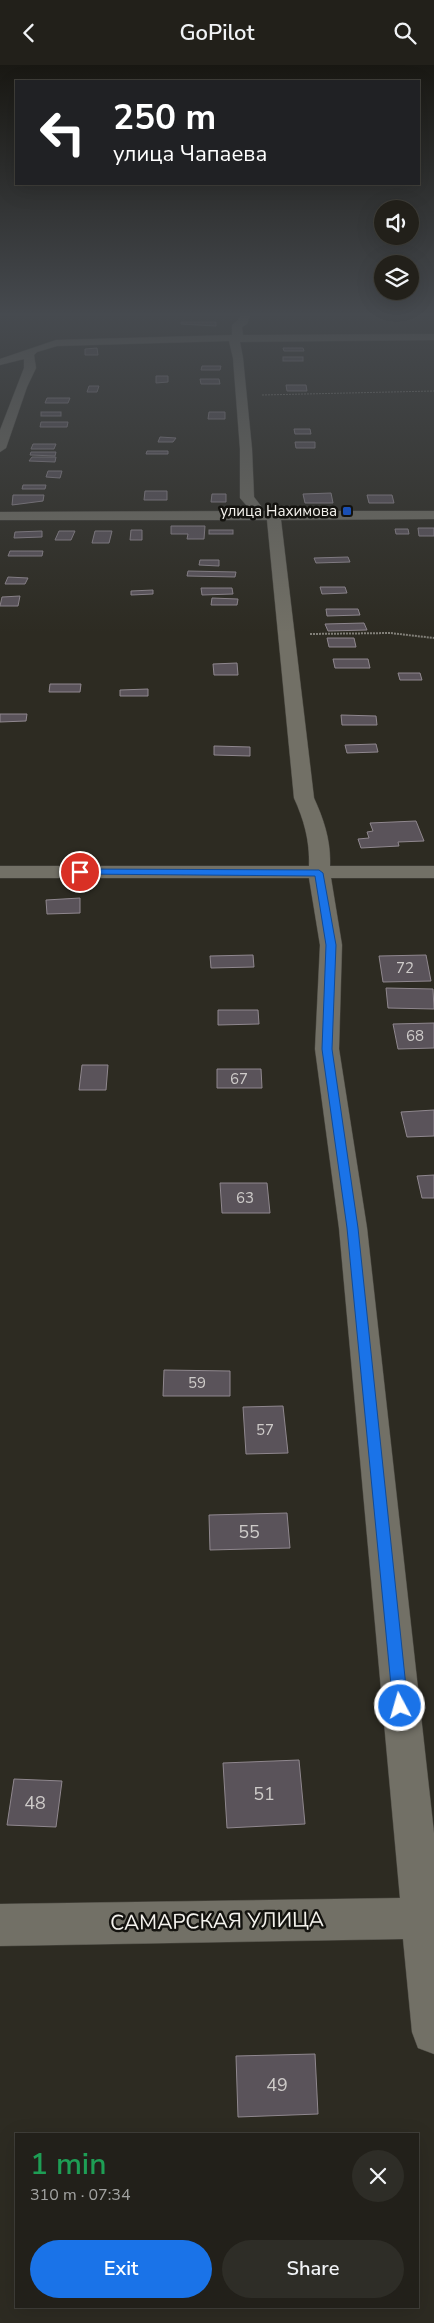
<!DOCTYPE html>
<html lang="en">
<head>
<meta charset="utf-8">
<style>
  body { margin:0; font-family:"Nunito Sans",sans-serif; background:#2e2d27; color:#f1f3f6; height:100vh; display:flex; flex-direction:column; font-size:19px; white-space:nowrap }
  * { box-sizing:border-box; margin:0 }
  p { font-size:16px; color:#a2a3a2 }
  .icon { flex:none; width:28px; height:28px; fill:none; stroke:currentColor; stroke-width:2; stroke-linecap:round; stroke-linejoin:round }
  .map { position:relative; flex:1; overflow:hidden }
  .details { position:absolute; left:15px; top:2068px; width:404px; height:175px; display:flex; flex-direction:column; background:#22201a; border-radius:0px; box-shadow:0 5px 20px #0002,0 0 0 1px #3f3e39 }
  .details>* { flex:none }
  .guide { position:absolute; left:15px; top:15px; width:405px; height:105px; border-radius:0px; box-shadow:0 5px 20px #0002,0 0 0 1px #3f3e39; background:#202124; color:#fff; overflow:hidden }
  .tools { position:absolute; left:374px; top:135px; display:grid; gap:10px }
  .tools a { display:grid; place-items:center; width:45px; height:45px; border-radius:50%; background:#22201a; box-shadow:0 5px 20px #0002,0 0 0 1px #3f3e39; font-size:25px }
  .pin { position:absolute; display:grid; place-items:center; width:42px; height:42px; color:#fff; margin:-21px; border:2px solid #fff; border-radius:50%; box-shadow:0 1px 5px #0007 }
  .me { position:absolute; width:55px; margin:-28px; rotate:354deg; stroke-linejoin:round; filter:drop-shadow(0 0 4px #0008) }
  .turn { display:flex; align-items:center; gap:18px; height:105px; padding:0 15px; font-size:22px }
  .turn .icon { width:65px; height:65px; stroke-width:2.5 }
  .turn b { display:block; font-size:35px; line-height:42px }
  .round { display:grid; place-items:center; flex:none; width:52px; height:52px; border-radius:26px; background:#2e2d27 }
  .head { display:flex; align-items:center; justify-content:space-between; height:85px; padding:0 15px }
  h1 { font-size:30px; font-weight:600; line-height:38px; color:#1e9e55 }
  .button { display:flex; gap:10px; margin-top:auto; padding:10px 15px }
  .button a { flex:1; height:58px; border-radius:30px; background:#1a73e8; color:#fff; font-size:20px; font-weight:600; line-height:58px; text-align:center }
  .button a+a { background:#2e2d27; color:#f1f3f6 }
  header { display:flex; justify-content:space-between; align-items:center; height:65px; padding:0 15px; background:#22201a; font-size:22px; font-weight:600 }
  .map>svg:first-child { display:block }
</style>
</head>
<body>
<header><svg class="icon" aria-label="back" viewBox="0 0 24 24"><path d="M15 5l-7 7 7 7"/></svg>GoPilot<svg class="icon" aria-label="search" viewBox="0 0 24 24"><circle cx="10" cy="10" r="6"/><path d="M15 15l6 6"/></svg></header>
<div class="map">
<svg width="434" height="2258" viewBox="0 0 434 2258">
  <rect width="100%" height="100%" fill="#2d2b22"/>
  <g fill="#5a535a" stroke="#8f878e">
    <polygon points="181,257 216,257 216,261 181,259"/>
    <polygon points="97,283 98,290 85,290 85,284"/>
    <polygon points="283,283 303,283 304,286 284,286"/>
    <rect x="283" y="292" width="20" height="4"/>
    <polygon points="202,301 221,301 220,305 201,305"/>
    <polygon points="156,311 168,311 168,317 156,318"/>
    <polygon points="200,314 219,314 220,319 201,319"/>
    <polygon points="286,320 306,320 307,326 287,326"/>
    <polygon points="89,321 99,321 97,327 87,327"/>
    <polygon points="47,333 70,333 68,338 45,338"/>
    <rect x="41" y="347" width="20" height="4"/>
    <polygon points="209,347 225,347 225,354 208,354"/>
    <polygon points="41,357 68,357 67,362 40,362"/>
    <polygon points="294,364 310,364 311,369 295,369"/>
    <polygon points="160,372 176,373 173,377 158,377"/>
    <polygon points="295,377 315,377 315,383 296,383"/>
    <polygon points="33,379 56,379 54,384 31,384"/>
    <polygon points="147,386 168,386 168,389 146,389"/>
    <polygon points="31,387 56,387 55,391 30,390"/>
    <polygon points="32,392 56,392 55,397 29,396"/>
    <polygon points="48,406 62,406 60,413 46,412"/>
    <polygon points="23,420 46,420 45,424 22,424"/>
    <polygon points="145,426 167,426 167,435 144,435"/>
    <polygon points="331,428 333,438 305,438 303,429"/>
    <polygon points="212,429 226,429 226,437 211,437"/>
    <polygon points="13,430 44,430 43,436 12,440"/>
    <polygon points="367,430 392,430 394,438 369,438"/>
    <polygon points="171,461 205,461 204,474 187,474 188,469 171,469"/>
    <polygon points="418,463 434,463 434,471 419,471"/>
    <polygon points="395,464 408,464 409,469 396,469"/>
    <polygon points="131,465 142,465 142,475 130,475"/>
    <rect x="209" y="465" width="24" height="4"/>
    <polygon points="42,466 42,472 14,473 15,467"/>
    <polygon points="59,466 75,466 71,475 55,475"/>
    <polygon points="95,466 112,466 109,478 92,478"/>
    <polygon points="10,486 43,486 42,491 8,491"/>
    <polygon points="348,492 350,497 316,498 314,493"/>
    <polygon points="200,495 219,495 219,501 199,500"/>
    <polygon points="188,506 236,507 235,512 187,511"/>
    <polygon points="8,512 28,513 25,519 5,519"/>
    <polygon points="320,522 345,522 347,528 322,529"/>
    <polygon points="201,523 232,523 233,529 202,530"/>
    <polygon points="153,525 153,529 131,530 131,526"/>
    <polygon points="20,531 18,541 0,541 2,532"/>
    <polygon points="212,533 238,534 237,540 211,540"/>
    <polygon points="326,544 358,544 360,550 327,551"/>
    <polygon points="364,558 367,565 328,566 325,559"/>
    <polygon points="327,573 354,573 356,582 329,582"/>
    <polygon points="333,594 368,594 370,603 335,603"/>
    <polygon points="237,598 238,610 214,610 213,599"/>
    <polygon points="398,608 420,608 422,615 400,615"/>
    <polygon points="50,619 81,619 80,627 49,627"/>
    <polygon points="148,624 148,631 120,631 120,625"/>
    <polygon points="0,649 27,649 26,656 0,657"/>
    <polygon points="341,650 376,651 377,660 342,660"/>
    <polygon points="376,679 378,687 347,688 345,680"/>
    <polygon points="214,681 250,682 250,691 214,690"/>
    <polygon points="416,756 424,776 398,777 399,781 361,783 358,774 369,773 367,767 373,766 370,758"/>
    <polygon points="80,833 80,848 47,849 46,835"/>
    <polygon points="253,890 254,902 211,903 210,891"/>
    <polygon points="426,890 431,916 383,917 379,891"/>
    <polygon points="386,923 433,924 434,944 388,943"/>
    <polygon points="218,945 258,945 259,959 218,960"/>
    <polygon points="434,958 434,983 398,984 393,959"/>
    <polygon points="82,1000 108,1000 106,1025 79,1025"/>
    <polygon points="217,1004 261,1004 262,1023 217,1023"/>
    <polygon points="434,1045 434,1071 407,1072 401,1047"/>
    <polygon points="434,1110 434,1133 422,1133 417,1111"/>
    <polygon points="220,1118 267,1118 270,1148 222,1148"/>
    <polygon points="164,1305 230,1306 230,1331 163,1331"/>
    <polygon points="283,1341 288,1388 246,1389 243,1342"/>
    <polygon points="287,1448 290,1483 210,1485 209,1450"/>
    <polygon points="299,1695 305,1759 227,1763 223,1698"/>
    <polygon points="14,1714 62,1716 56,1762 7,1760"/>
    <polygon points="315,1989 318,2049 238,2052 236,1991"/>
  </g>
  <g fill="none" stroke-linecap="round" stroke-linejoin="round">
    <defs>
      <path id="minor" d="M240,251H250L247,259L242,262L243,270L434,269V275L240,277L243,293L252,384L254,432L261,441L259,446H434V454L281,455L314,733C324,755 331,776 330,801H434V813H331L342,880L339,984L367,1163L434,1768V1989L418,1983L412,1967L403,1874L0,1881V1839L400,1833L339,1163L315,984L320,880L309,813H0V801H309C310,776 304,755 294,733L267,455H0V447L245,446L247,441L240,433V384L233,293L229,276L57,281L37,287L34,290L36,303L27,322L6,383L0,387V365L24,303V294L0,300V294L56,275L232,270V260L238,255Z"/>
    </defs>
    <use href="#minor" stroke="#4b4942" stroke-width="1"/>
    <polyline stroke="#817f78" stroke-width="1" stroke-dasharray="2 1" stroke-linecap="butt" points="262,330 434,326"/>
    <polyline stroke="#817f78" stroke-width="2" stroke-dasharray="2 1" stroke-linecap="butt" points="310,569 390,568 434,573"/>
    <use href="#minor" fill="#727066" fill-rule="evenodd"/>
  </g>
  <linearGradient id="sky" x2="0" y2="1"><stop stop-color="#191813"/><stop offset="0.44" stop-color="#464a4f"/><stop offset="1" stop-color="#464a4f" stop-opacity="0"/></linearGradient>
  <rect width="434" height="567" fill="url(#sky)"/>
  <polygon fill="#1a73e8" stroke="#114b97" points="80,804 319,805 323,808 336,880 332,984 358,1163 408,1641 406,1646 400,1648 395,1646 393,1641 347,1163 322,984 326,880 315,811 77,809 75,807"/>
  <rect fill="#1a4fb4" stroke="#14130f" stroke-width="2" x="342" y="441" width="10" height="10" rx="2.5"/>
  <g text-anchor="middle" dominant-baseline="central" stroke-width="5" stroke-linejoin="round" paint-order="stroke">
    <g font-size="15" fill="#f5f3ee" stroke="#14130f" text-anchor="end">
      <text x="337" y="446">улица Нахимова</text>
    </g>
    <g font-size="15" fill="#cecbc9">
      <text x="405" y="903">72</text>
      <text x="415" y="971">68</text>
      <text x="239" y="1014">67</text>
      <text x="245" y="1133">63</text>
      <text x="197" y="1318">59</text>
      <text x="265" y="1365">57</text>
    </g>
    <g font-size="18" fill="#cecbc9">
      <text x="249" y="1467">55</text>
      <text x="264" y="1729">51</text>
      <text x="35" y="1738">48</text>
      <text x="277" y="2020">49</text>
    </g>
    <g font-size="21" fill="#f5f3ee" stroke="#14130f">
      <text transform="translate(217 1856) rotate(-1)">САМАРСКАЯ УЛИЦА</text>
    </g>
  </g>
</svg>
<div class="tools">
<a><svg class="icon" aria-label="sound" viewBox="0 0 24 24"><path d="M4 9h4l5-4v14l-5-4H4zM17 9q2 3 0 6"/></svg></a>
<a><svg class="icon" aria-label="layers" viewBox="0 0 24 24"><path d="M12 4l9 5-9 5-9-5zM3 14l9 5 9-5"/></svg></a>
</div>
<div class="pin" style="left:80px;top:807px;background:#d93025"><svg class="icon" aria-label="arrive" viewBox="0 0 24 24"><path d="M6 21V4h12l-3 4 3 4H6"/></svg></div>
<svg class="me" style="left:400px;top:1641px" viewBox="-20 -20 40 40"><circle r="17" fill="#1a73e8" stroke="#fff" stroke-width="3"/><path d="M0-11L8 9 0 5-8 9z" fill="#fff"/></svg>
<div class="guide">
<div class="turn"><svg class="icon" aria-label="left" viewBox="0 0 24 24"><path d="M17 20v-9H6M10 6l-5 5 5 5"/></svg><div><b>250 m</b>улица Чапаева</div></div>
</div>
<section class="details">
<div class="head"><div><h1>1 min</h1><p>310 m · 07:34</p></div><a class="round"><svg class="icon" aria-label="close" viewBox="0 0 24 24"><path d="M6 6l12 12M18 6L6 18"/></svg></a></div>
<div class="button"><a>Exit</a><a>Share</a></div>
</section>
</div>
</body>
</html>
